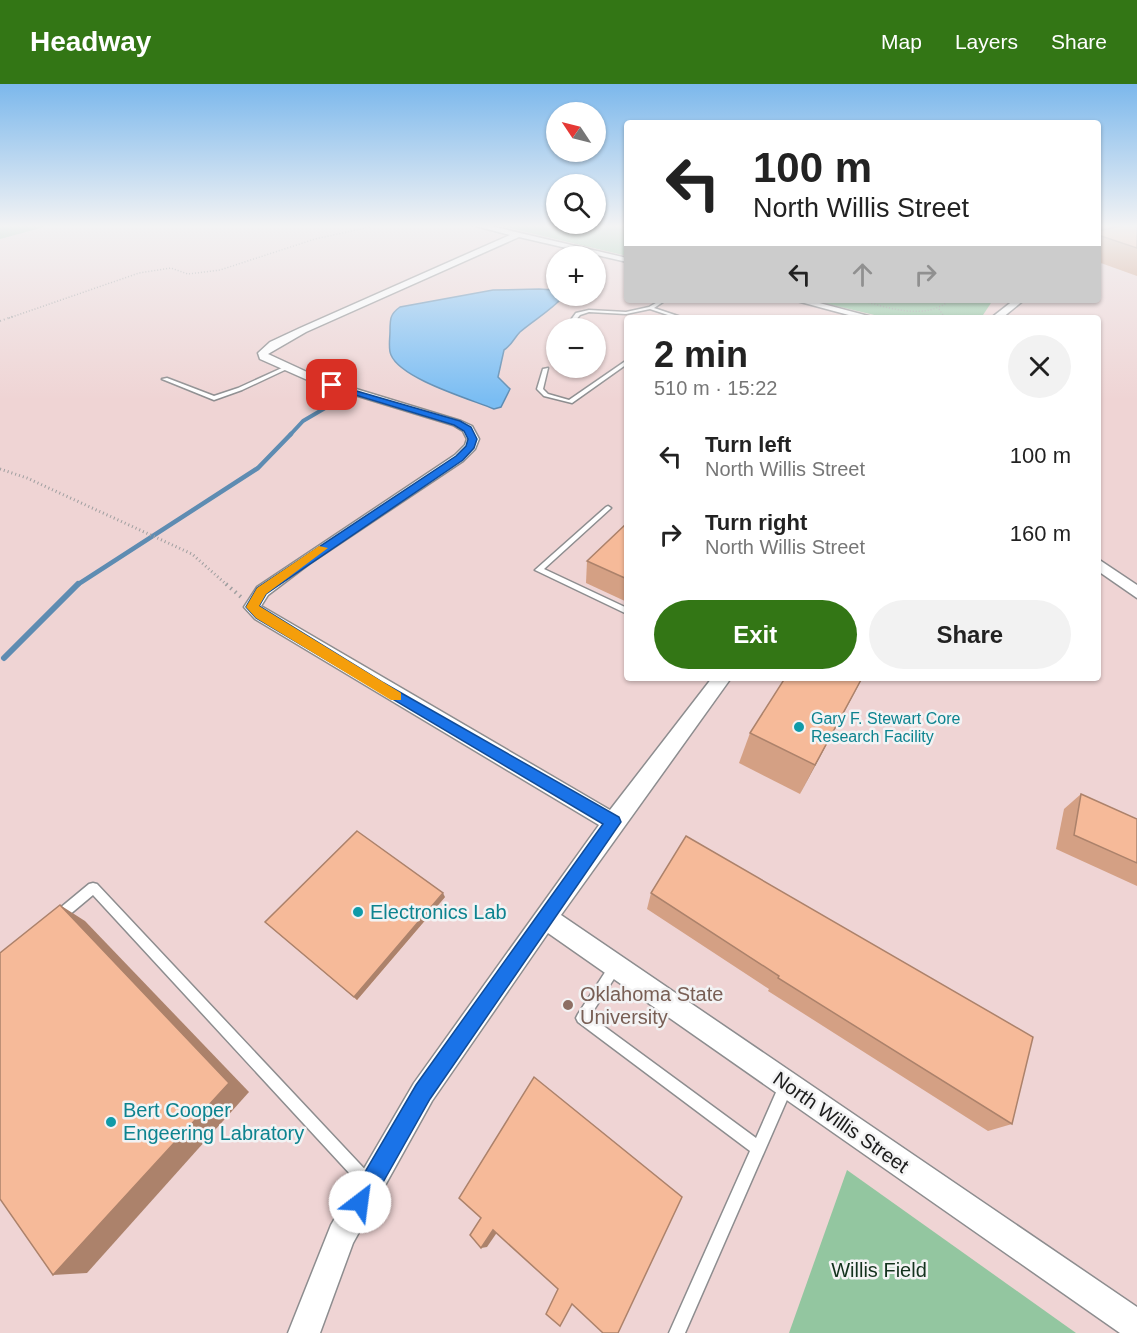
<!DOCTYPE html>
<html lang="en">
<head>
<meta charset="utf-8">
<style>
  body { margin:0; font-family:Helvetica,sans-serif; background:#f2f2f2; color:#222; height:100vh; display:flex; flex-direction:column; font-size:22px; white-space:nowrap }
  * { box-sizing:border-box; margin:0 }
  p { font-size:20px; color:#767676 }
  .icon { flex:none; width:33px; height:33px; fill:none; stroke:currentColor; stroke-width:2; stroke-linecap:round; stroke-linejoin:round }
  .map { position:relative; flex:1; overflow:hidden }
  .drawer { position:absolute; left:624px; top:231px; width:477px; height:366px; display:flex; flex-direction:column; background:#fff; border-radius:6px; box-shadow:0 2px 4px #0004 }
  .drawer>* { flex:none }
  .hud { position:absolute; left:624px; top:36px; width:477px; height:183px; border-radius:6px; box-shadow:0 2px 4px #0004; background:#fff; color:#222; overflow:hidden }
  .needle { width:39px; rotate:305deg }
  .buttons { position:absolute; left:546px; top:18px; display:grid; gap:12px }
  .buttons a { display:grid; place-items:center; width:60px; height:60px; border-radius:50%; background:#fff; box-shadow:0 2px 4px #0004; font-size:30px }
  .pin { position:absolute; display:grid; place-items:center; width:51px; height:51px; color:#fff; margin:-26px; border-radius:12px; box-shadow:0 3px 9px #0006 }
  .me { position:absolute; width:66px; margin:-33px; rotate:30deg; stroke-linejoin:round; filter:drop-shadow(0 0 4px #0008) }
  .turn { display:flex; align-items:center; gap:21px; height:126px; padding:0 30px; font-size:27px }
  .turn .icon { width:78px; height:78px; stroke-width:2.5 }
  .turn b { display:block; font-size:42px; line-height:51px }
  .lanes { display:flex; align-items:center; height:57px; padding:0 30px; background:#0003; justify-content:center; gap:30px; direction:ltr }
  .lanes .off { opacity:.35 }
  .round { display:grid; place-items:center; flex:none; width:63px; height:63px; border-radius:32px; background:#f2f2f2 }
  .head { display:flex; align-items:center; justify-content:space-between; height:102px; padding:0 30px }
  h1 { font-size:36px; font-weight:600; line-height:45px }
  .cta { display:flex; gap:12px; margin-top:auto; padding:12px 30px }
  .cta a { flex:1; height:69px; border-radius:36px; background:#337615; color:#fff; font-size:24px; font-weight:600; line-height:69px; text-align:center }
  .cta a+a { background:#f2f2f2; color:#222 }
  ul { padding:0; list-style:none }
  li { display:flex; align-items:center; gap:18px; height:78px; padding:0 30px }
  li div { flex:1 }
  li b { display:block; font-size:22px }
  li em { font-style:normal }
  header { display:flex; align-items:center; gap:36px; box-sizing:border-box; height:84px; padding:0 30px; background:#337615; color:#fff }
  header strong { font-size:28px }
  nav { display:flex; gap:33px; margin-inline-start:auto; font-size:21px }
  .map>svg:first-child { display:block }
</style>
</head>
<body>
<header>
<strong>Headway</strong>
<nav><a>Map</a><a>Layers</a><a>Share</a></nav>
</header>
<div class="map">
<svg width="1137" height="1249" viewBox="0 0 1137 1249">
  <rect width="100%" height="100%" fill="#e5e5e7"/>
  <path fill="#efd4d4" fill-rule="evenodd" d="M0,141H627V216H1098V141H1137V1249H0ZM556,172H596V212H556ZM627,234H1098V594H627ZM556,244H596V284H556Z"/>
  <g fill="#93c6a0">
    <polygon points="0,141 52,141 0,155"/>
    <polygon points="496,141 627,141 627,172"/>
    <polygon points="811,216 993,216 981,234 887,234"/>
    <polygon points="847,1086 1076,1249 789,1249"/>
  </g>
  <path fill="#7abdf3" stroke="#5e8cb2" stroke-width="1.5" d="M539,205L554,206L556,212L563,213C550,227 534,236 520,248C514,254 512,261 504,266L498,293L510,305L501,323L494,325C470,315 401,295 391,271C388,265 390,254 390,247C390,235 390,230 400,223L493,206Z"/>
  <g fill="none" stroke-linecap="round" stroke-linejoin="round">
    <polyline stroke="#5e8cb2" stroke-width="4" points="290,351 303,337 332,320"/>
    <polyline stroke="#5e8cb2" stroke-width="4.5" points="77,501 258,384 291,350"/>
    <polyline stroke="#5e8cb2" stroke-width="6" points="4,574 78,500"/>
    <defs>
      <g id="lane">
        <polygon points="661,216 666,216 654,224 684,234 677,234 650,225 626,230 589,228 580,231 569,244 565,244 576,229 589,226 626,228 649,223"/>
        <polygon points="627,276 627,280 572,319 544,312 537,305 543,285 548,284 543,305 548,310 569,316"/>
        <polygon points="284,283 289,284 242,306 214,316 162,295 167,294 214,312 238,304"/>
        <polygon points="608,422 611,424 610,425 544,485 627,524 627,530 535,486 606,423"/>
        <polygon points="93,799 97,800 373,1094 375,1099 373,1104 368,1106 363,1104 93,811 62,837 58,839 54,837 52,833 54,829 89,800"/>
        <polygon points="615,877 619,879 621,883 619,887 590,932 756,1054 781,997 786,995 791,997 793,1002 685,1249 669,1249 750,1067 578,938 576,934 578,930 611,879"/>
      </g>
      <g id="street">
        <polygon points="472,141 486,141 627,174 627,178 519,153 306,248 268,270 320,294 461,337 472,342 479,355 475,365 463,377 309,480 268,511 261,522 610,726 712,594 731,594 561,831 1137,1223 1137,1249 1120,1249 548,849 432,1017 353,1159 320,1249 288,1249 331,1141 414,999 599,741 255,535 244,523 257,503 455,371 465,361 467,355 463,347 453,341 312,298 260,275 258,269 270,258 300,244 510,151"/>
        <polygon points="793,216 808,216 876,234 860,234"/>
        <polygon points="1014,216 1024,216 1002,234 991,234"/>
        <polygon points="1098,475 1137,501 1137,514 1098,487"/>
      </g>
    </defs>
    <use href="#lane" stroke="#8d8d8f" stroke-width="3"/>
    <use href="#street" stroke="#8d8d8f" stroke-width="3"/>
    <g stroke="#9f9fa0" stroke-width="1.5" stroke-dasharray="1 2" stroke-linecap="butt">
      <polyline points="620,141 627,144"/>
      <path d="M860,216C889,224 925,237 950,216"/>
      <polyline points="939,225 945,234"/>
      <polyline points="9,234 139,189 171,184 188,190 220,186 315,155 379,141"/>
    </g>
    <polyline stroke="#9f9fa0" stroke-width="2" stroke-dasharray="1 3" stroke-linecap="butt" points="0,237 14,232"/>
    <polyline stroke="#9f9fa0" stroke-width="3" stroke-dasharray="1 3" stroke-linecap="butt" points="0,385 27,394 192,470 227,501"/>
    <polyline stroke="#9f9fa0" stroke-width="4" stroke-dasharray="1.5 4.5" stroke-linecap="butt" points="226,500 241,513"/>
    <use href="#lane" fill="#fff" fill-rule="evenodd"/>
    <use href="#street" fill="#fff" fill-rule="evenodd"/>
  </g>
  <g fill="#d4a084">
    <polygon points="1098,141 1137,141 1137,192 1098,178 1098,147 1103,146 1098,144"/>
    <polygon points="627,439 627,518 586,499 587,477"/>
    <polygon points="862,594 800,710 739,679 750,649"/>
    <polygon points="1081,710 1137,735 1137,802 1056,765 1064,725"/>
    <polygon points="651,809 1012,1040 988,1047 768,907 769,905 647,825"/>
    <polygon points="445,813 357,916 265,838"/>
  </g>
  <g fill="#ac826b">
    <polygon points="862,594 855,608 800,710 815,681"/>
    <polygon points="443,809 445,813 357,916 354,913"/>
    <polygon points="60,821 85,837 249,1008 87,1189 53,1191"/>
    <polygon points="493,1146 498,1147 487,1163 481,1164"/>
  </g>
  <g fill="#f6ba99" stroke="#ac826b" stroke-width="1.5">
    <polygon points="1125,141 1137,141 1137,164 1098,151 1098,147"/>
    <polygon points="627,439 627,495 587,477"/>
    <polygon points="785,594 862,594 815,681 750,649"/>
    <polygon points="1081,710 1137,735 1137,779 1074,751"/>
    <polygon points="357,747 443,809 354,913 265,838"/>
    <polygon points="686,752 1033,953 1012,1040 778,894 779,892 651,809"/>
    <polygon points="60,821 229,999 53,1191 0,1115 0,869"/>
    <polygon points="534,993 682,1113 618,1249 603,1249 572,1220 560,1242 546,1230 558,1205 493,1146 481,1164 470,1151 481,1134 459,1114"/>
  </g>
  <linearGradient id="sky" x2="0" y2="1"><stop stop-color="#7cb8ec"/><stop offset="0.45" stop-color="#f3f3f4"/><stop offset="1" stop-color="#f3f3f4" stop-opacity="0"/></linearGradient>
  <rect width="1137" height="316" fill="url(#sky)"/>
  <polygon fill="#1a73e8" stroke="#114b97" stroke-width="1.5" points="329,299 460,337 471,343 477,355 474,364 463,376 266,510 259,522 382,598 619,733 621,738 430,1015 368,1125 360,1128 352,1125 349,1118 352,1110 416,1001 603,740 256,534 246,523 257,504 456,372 466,362 468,355 464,347 454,341 329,303"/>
  <polygon fill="#f59e0b" points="319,462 328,464 266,510 259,522 401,609 401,616 391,616 256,534 246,523 257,504"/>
  <g fill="#0f9aa8" stroke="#f3f3f4" stroke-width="2">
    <circle cx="799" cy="643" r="6"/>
    <circle cx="358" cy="828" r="6"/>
    <circle cx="111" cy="1038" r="6"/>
  </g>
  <circle fill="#8d6e63" stroke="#f3f3f4" stroke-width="2" cx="568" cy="921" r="6"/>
  <g text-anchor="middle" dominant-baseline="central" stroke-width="5" stroke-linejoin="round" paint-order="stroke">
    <g font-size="16" fill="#0d838f" stroke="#f3f3f4" text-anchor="start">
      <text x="811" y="634">Gary F. Stewart Core<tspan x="811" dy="18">Research Facility</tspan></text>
    </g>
    <g font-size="20" fill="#0d838f" stroke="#f3f3f4" text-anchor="start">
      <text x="370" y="828">Electronics Lab</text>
      <text x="123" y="1026">Bert Cooper<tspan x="123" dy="23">Engeering Labratory</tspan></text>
    </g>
    <g font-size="20" fill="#785e54" stroke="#f3f3f4" text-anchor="start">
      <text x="580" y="910">Oklahoma State<tspan x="580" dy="23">University</tspan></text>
    </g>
    <g font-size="20" fill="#1b1b1b" stroke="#f3f3f4">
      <text transform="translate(841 1038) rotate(35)">North Willis Street</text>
    </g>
    <g font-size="20" fill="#13321d" stroke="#f3f3f4">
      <text x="879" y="1186">Willis Field</text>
    </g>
  </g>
</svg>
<div class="buttons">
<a><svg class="needle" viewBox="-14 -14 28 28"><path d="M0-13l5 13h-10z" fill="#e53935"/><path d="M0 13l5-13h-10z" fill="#767676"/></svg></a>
<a><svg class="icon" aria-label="search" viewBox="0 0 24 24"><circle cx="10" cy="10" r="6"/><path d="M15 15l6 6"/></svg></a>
<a>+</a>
<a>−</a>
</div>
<div class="pin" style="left:332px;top:301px;background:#d93025"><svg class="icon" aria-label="arrive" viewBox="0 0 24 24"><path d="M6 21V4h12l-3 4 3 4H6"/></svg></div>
<svg class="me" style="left:360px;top:1118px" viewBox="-20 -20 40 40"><circle r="19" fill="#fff"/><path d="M0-13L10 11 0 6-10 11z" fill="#1a73e8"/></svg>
<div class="hud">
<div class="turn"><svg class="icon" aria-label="left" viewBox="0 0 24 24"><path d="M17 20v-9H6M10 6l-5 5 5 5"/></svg><div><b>100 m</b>North Willis Street</div></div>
<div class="lanes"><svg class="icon" aria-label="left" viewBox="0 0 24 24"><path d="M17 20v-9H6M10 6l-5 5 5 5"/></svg><svg class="icon off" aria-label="ahead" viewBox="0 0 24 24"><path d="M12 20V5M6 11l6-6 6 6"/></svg><svg class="icon off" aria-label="right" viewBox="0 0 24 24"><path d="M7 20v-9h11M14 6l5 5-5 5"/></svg></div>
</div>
<section class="drawer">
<div class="head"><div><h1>2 min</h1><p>510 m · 15:22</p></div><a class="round"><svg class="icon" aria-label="close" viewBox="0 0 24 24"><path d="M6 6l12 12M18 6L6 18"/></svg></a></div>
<ul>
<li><svg class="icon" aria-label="left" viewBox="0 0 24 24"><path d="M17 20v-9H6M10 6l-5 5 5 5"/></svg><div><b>Turn left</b><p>North Willis Street</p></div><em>100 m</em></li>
<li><svg class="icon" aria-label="right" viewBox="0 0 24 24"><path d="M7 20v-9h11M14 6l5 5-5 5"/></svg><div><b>Turn right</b><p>North Willis Street</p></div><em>160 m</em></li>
</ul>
<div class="cta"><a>Exit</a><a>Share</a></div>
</section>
</div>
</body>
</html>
